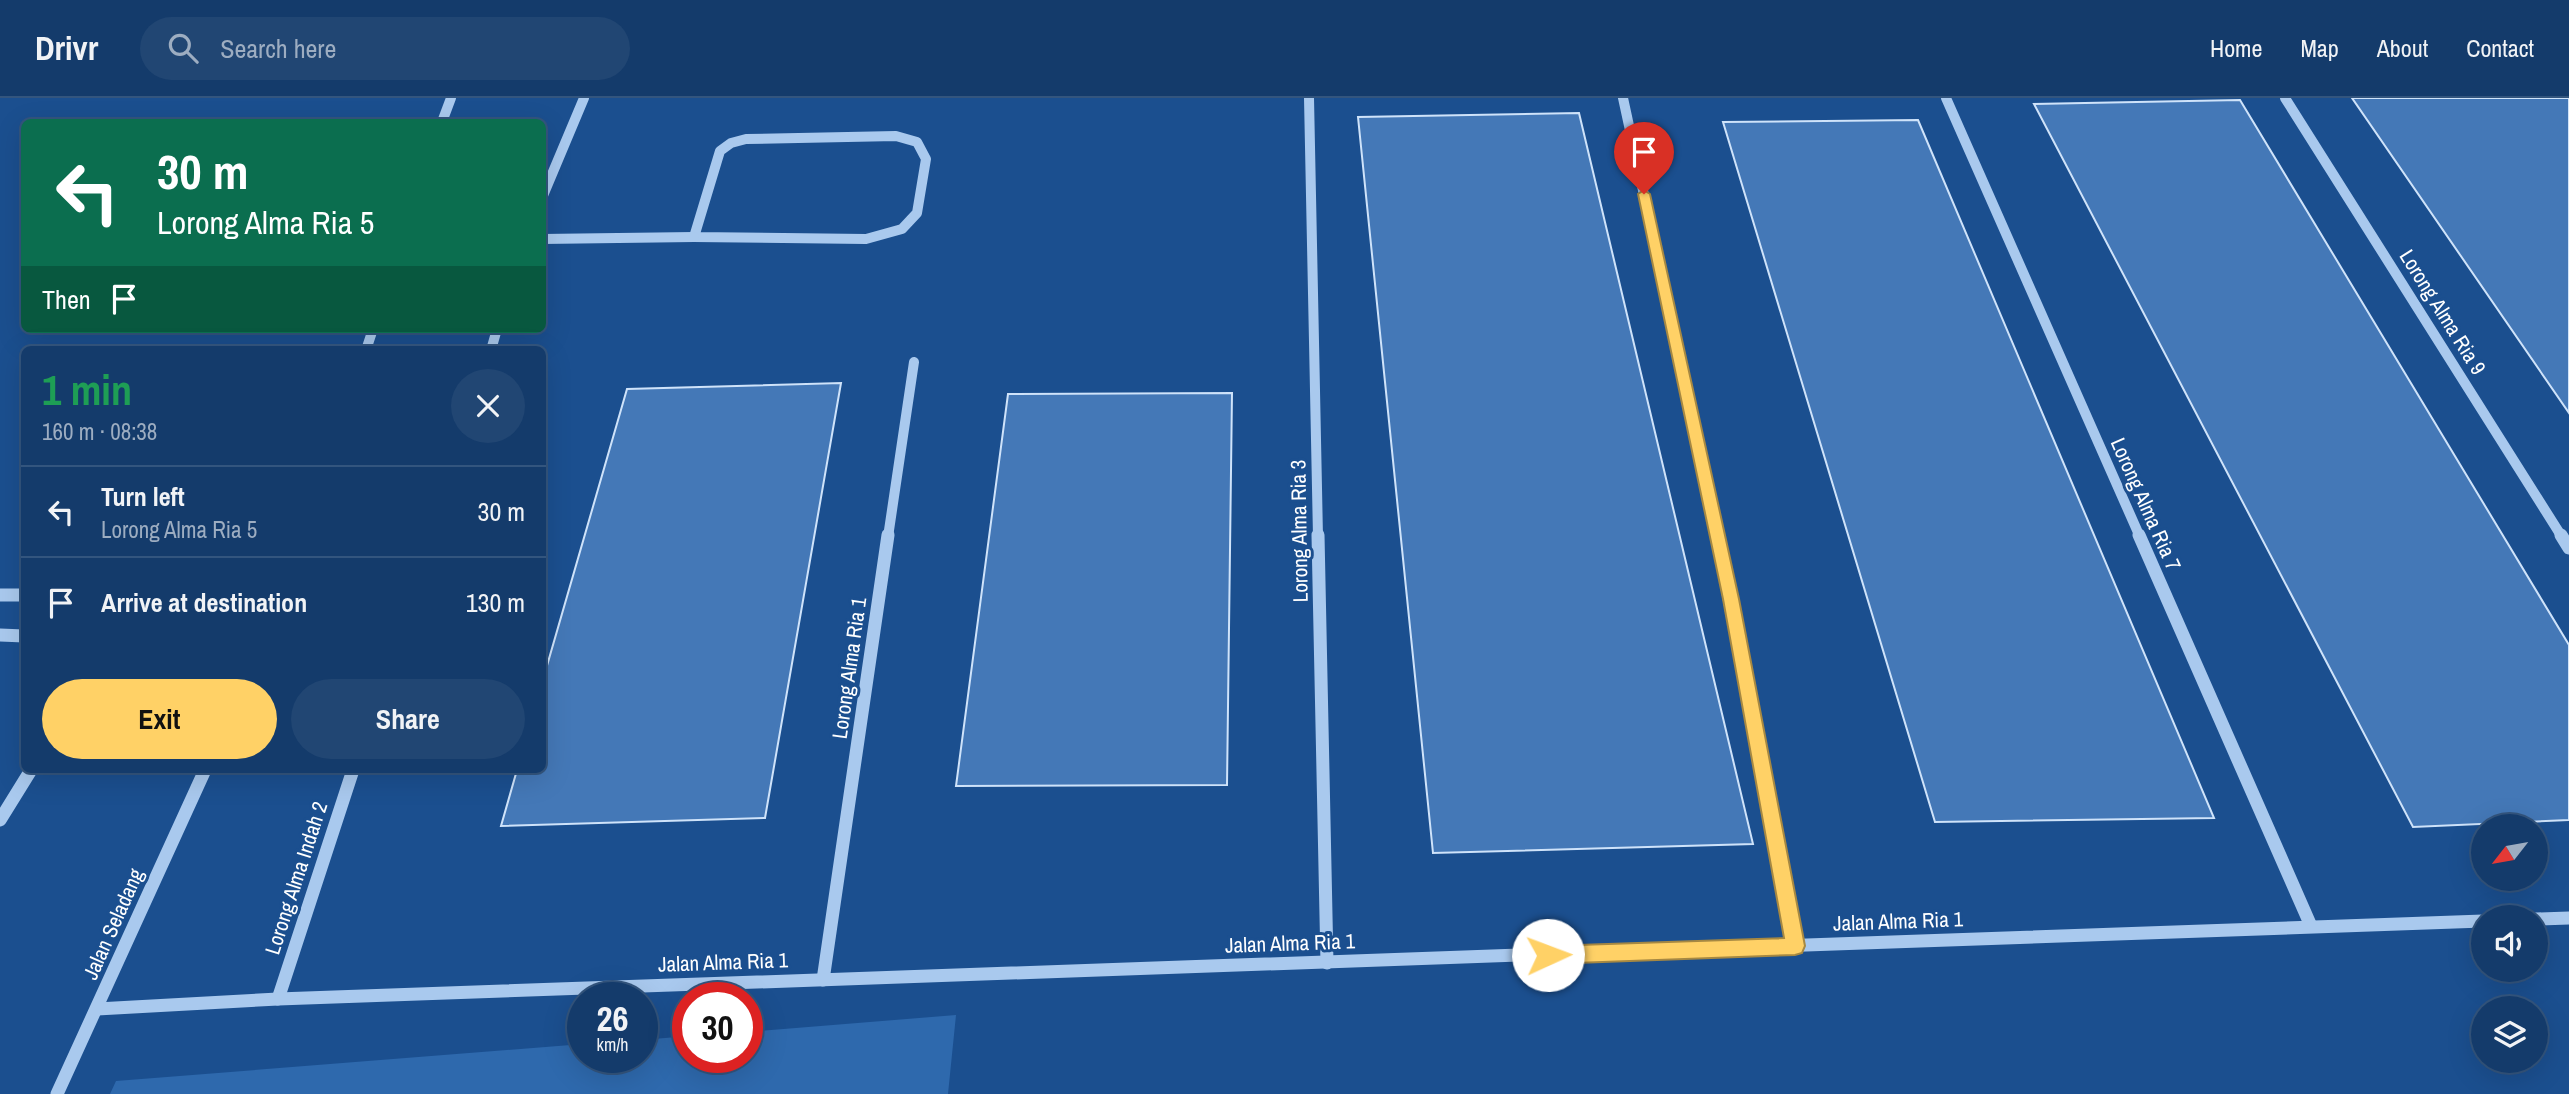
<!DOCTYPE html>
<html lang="en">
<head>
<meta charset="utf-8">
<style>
  body { margin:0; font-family:"Archivo Narrow",sans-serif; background:#214673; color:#f1f3f6; height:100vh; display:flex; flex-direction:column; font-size:26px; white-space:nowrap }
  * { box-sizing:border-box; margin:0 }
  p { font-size:23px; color:#9dadc1 }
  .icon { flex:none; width:38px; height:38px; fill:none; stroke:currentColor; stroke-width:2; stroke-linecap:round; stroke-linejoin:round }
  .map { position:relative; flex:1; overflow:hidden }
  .drawer { position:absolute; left:21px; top:248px; width:525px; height:427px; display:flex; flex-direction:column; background:#143b6b; border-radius:10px; box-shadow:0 7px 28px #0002,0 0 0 2px #33557e }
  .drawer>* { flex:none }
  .hud { position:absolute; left:21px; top:21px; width:525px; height:214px; border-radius:10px; box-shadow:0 7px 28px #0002,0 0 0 2px #33557e; background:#0b6e4f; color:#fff; overflow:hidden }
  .needle { width:46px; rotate:239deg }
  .controls { position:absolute; left:2471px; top:716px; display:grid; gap:14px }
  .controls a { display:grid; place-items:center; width:77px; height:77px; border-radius:50%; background:#143b6b; box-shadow:0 7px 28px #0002,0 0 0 2px #33557e; font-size:35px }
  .speed { position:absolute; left:567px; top:884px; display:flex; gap:14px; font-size:35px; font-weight:700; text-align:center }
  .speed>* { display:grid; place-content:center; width:91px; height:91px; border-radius:50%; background:#143b6b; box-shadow:0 7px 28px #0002,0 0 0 2px #33557e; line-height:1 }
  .speed small { font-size:18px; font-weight:400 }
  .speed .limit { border:10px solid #d22; background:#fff; color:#111 }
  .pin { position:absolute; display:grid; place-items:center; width:60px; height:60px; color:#fff; margin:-72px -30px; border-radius:50% 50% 50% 0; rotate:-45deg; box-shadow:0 0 7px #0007 }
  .pin .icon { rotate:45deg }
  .me { position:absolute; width:77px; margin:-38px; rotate:88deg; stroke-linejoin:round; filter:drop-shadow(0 0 5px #0008) }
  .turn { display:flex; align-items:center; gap:24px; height:147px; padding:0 21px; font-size:32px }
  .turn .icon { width:91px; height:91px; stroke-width:2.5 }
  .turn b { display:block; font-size:49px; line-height:60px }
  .then { display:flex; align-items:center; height:66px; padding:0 21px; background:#0003; gap:14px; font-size:26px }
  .round { display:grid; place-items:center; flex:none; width:74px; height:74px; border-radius:37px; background:#214673 }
  .head { display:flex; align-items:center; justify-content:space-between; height:119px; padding:0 21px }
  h1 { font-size:42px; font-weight:800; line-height:52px; color:#1e9e55 }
  .action { display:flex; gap:14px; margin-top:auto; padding:14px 21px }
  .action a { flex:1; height:80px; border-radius:42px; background:#ffd166; color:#111; font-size:28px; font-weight:800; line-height:80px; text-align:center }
  .action a+a { background:#214673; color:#f1f3f6 }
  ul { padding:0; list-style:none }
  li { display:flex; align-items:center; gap:21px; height:91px; padding:0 21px; border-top:2px solid #33557e }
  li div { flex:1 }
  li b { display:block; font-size:26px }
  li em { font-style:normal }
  header { display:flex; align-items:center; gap:42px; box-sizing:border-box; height:98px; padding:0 35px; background:#143b6b; border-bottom:2px solid #33557e }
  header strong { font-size:33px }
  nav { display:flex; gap:38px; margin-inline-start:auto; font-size:24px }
  .search { width:490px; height:63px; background:#214673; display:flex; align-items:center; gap:18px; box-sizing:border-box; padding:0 24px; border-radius:38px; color:#9dadc1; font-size:26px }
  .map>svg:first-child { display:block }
</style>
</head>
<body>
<header>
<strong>Drivr</strong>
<div class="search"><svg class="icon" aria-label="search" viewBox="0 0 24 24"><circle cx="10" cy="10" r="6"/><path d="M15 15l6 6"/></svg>Search here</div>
<nav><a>Home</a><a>Map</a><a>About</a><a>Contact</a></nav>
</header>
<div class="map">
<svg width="2569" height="996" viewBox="0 0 2569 996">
  <rect width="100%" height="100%" fill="#1b4f8f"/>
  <polygon fill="#2e69ad" points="956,917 948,996 110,996 116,983 583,946 583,959 642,959 642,942 688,938 688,959 747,959 747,934"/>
  <g fill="#4478b7" stroke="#cfe3fa" stroke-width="2">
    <polygon points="2352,0 2569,0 2569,315"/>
    <polygon points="2240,2 2569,547 2569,722 2413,729 2034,6"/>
    <polygon points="1579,15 1753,746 1433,755 1358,19"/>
    <polygon points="1918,22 2214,720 1935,724 1723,24"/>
    <polygon points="841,285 765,720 501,728 517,672 542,672 542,585 627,291"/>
    <polygon points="1232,295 1227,687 956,688 1008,296"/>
  </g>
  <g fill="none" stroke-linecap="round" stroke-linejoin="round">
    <g stroke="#a9c9ee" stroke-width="10">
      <polyline points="1309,0 1318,439"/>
      <polyline points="1623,0 1718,439"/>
      <polyline points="1946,0 2140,439"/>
      <polyline points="2285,0 2562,439"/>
      <polyline points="442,24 451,0"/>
      <polygon points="896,38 917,44 926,61 917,115 902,131 866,141 694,139 720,53 731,45 746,41"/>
      <polyline points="542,100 584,0"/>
      <polyline points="542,141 694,139"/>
      <polyline points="366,252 373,231"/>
      <polyline points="491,252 497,231"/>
      <polyline points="888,439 914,264"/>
    </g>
    <g stroke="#a9c9ee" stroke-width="13">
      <polyline points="1318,437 1327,865"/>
      <polyline points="1717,437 1795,848"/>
      <polyline points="2139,437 2311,828"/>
      <polyline points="2561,437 2569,450"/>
      <polyline points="0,497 24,497"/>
      <polyline points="0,537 24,538"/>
      <polyline points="0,722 31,672"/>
      <polyline points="2536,821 2569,820"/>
      <polyline points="823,882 888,437"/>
      <polyline points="278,901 353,672"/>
      <polyline points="97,911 278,901 2483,823"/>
      <polyline points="57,996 205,672"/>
    </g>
  </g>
  <polygon fill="#ffd166" stroke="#a68842" stroke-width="2" points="1644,92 1650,96 1739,501 1805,848 1802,855 1795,857 1548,866 1541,864 1538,857 1541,851 1548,848 1784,840 1723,501 1638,96"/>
  <g text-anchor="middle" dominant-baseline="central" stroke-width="6" stroke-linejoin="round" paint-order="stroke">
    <g font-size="21" fill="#fff" stroke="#1b4f8f">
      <text transform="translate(2443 214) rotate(58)">Lorong Alma Ria 9</text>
      <text transform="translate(2146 406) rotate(66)">Lorong Alma Ria 7</text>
      <text transform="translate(1299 433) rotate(-91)">Lorong Alma Ria 3</text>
      <text transform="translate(849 570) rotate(-82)">Lorong Alma Ria 1</text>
      <text transform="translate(296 780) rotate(-72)">Lorong Alma Indah 2</text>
      <text transform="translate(1898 823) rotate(-2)">Jalan Alma Ria 1</text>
      <text transform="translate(113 826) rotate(-66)">Jalan Seladang</text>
      <text transform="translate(1290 845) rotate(-2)">Jalan Alma Ria 1</text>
      <text transform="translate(723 864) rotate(-2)">Jalan Alma Ria 1</text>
    </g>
  </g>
</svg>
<div class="controls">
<a><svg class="needle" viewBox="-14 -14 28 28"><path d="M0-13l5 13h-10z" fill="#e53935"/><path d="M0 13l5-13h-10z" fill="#9dadc1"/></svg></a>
<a><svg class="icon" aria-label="sound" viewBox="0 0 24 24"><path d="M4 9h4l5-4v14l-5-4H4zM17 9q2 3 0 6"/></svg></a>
<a><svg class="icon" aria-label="layers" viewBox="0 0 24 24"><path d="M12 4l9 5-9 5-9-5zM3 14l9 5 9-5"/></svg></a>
</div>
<div class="speed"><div>26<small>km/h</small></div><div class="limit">30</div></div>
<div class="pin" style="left:1644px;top:96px;background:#d93025"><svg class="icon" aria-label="arrive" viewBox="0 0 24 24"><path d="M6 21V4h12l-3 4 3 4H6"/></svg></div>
<svg class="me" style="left:1548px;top:857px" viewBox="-20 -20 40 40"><circle r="19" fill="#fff"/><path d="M0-13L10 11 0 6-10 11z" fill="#ffd166"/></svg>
<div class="hud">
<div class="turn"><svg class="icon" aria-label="left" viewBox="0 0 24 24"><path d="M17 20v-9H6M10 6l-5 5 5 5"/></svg><div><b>30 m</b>Lorong Alma Ria 5</div></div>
<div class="then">Then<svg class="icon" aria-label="arrive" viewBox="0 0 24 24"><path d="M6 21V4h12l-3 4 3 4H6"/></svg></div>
</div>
<section class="drawer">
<div class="head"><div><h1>1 min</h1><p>160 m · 08:38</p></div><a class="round"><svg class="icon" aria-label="close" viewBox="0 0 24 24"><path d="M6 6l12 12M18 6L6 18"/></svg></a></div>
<ul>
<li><svg class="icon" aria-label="left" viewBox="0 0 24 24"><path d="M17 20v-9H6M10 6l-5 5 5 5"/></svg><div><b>Turn left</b><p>Lorong Alma Ria 5</p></div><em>30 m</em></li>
<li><svg class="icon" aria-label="arrive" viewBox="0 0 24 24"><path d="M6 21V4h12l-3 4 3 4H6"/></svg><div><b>Arrive at destination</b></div><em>130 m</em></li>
</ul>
<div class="action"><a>Exit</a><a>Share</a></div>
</section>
</div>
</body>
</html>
